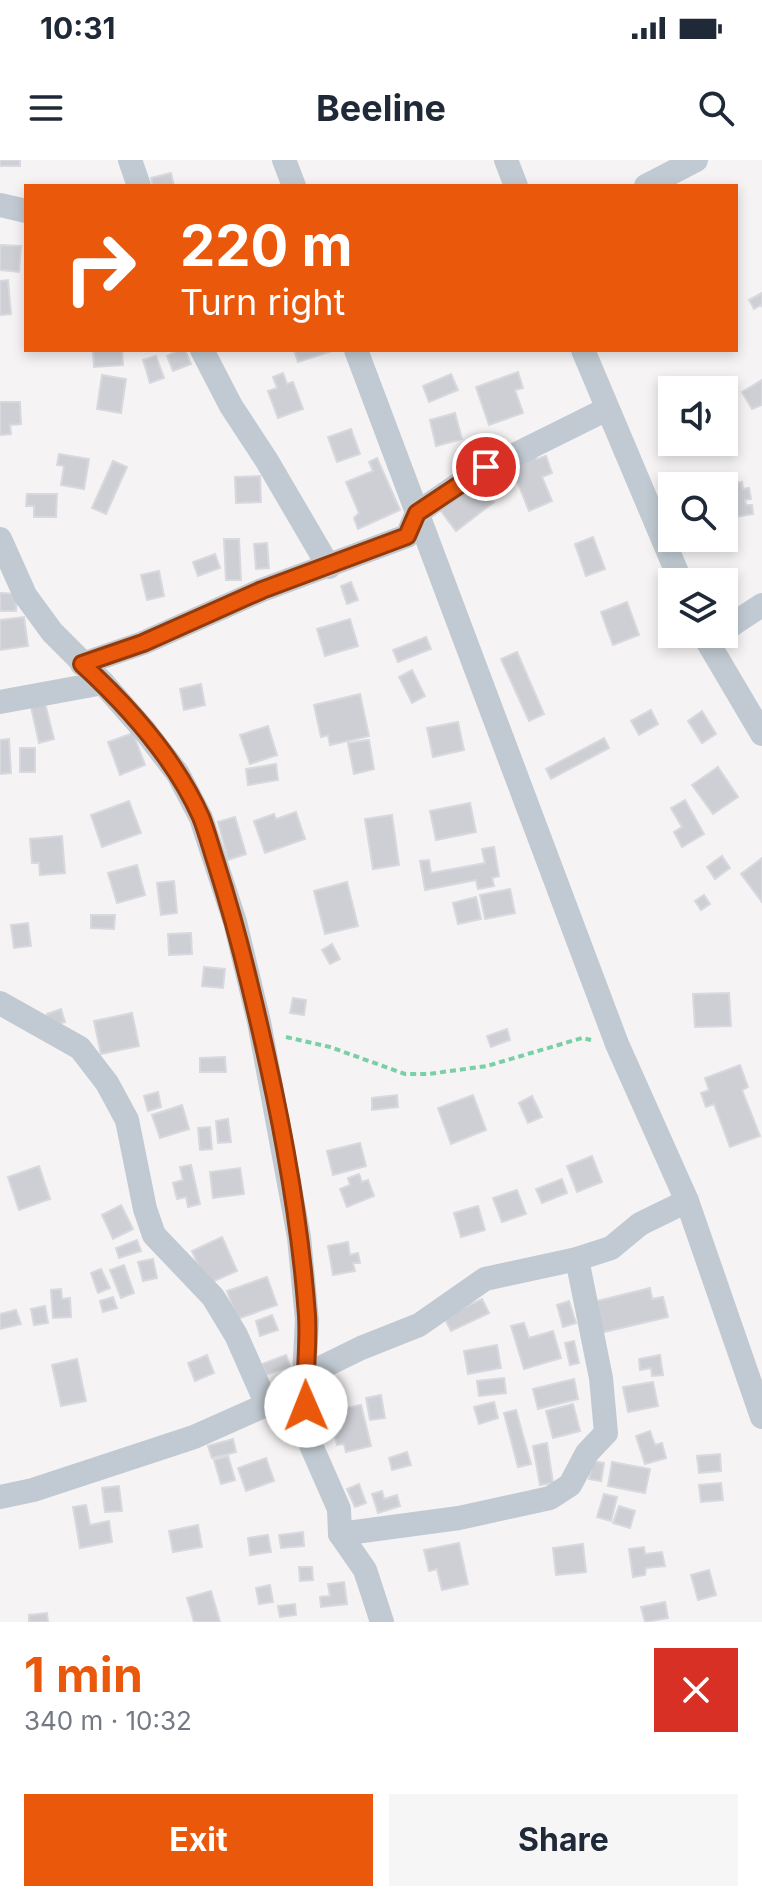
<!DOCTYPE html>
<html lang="en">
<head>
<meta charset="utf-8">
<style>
  body { margin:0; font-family:Inter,sans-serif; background:#f6f6f7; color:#1f2937; height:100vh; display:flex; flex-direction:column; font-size:30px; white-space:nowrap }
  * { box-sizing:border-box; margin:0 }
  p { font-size:26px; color:#747a83 }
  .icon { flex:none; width:44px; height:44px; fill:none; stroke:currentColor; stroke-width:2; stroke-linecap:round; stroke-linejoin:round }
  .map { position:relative; height:1462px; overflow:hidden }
  .drawer { display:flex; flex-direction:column; background:#fff; flex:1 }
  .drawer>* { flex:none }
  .hud { position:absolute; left:24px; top:24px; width:714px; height:168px; border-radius:0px; box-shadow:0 4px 12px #0003; background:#ea580c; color:#fff; overflow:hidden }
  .buttons { position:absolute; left:658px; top:216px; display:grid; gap:16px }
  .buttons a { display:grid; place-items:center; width:80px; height:80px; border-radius:0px; background:#fff; box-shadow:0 4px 12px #0003; font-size:40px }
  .pin { position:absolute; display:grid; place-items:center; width:68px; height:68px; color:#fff; margin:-34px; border:4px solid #fff; border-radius:50%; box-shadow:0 2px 8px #0007 }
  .me { position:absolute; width:88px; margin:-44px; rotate:359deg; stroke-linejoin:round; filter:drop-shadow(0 0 6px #0008) }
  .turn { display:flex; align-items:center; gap:28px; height:168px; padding:0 24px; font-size:36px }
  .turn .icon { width:104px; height:104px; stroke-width:2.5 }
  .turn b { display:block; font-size:56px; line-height:68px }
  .round { display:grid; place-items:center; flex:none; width:84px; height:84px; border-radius:0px; background:#f6f6f7 }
  .headline { display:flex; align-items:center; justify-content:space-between; height:136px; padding:0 24px }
  h1 { font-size:48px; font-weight:700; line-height:60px; color:#ea580c }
  .button { display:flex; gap:16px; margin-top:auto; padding:16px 24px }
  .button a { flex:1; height:92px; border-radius:0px; background:#ea580c; color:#fff; font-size:32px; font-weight:700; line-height:92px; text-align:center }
  .button a+a { background:#f6f6f7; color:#1f2937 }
  .status { display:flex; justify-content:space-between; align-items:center; height:56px; padding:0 40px; background:#fff; direction:ltr }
  .status svg { height:22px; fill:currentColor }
  header { display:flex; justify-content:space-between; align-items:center; height:104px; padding:0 24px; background:#fff; font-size:36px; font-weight:700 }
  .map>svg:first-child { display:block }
</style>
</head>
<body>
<div class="status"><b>10:31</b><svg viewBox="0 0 49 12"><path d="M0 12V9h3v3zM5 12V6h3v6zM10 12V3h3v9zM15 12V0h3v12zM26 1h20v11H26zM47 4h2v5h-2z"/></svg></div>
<header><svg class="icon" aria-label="menu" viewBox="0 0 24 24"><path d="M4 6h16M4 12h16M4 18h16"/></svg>Beeline<svg class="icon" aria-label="search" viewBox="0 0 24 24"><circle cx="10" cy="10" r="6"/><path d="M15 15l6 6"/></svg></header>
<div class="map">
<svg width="762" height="1462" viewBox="0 0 762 1462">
  <rect width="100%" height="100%" fill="#f5f3f3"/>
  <g fill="#cdcfd5" stroke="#d7d9de" stroke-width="2">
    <rect x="0" y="0" width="20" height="6"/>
    <polygon points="171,13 174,26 153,26 151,18"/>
    <polygon points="0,85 21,86 19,112 0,110"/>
    <polygon points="8,120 11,154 0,155 0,121"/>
    <polygon points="762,133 762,147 761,145 754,149 749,140"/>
    <polygon points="93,190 122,190 123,205 94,207"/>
    <polygon points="179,190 185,190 191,204 173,211 167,196"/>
    <polygon points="294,190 335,190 298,202"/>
    <polygon points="156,196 164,218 150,223 143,200"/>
    <polygon points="518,212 523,228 515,230 523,253 489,265 476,227"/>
    <polygon points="283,213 287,224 293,222 303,249 278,258 268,231 277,228 273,217"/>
    <polygon points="451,214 458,230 429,242 423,226"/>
    <polygon points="102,215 126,219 121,253 97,249"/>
    <polygon points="762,220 762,245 752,249 742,232"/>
    <polygon points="0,242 20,242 21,264 10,265 11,274 0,275"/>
    <polygon points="455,253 462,279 436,286 430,260"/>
    <polygon points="351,269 360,294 337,302 328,277"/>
    <polygon points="532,287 537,299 546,296 552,313 542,317 552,341 529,351 508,298"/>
    <polygon points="59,294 89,299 84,329 61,325 64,306 57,305"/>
    <polygon points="377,298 400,350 358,369 354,358 359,353 346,322 373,311 369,302"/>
    <polygon points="113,301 127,307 106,354 92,348"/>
    <polygon points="260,316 261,342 236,343 235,317"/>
    <polygon points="476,319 494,342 456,371 438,347"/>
    <polygon points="742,322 743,329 749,328 751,339 745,340 746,345 752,345 753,354 724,359 724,326 714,326"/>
    <polygon points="27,334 57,334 56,357 34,357 34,346 26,346"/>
    <polygon points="593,377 605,409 586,416 575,384"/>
    <polygon points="224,379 239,379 241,420 226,420"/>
    <polygon points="267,383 269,408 256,409 254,384"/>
    <polygon points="215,394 220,408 198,416 193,402"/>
    <polygon points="159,411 164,436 147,440 141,415"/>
    <polygon points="351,422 358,440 347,444 341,426"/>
    <polygon points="0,433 17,434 16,451 0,451"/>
    <polygon points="627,442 639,475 613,485 601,452"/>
    <polygon points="24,457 28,486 0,490 0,460"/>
    <polygon points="350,459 358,486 325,496 317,469"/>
    <polygon points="426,477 431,489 398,502 393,490"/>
    <polygon points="517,492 544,554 529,561 501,499"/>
    <polygon points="412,510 425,536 412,543 399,517"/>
    <polygon points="201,524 205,545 184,550 180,529"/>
    <polygon points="360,534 369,576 330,585 328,575 321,577 314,545"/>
    <polygon points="45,543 54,579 39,583 31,547"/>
    <polygon points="651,550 658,564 639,575 631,561"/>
    <polygon points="702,551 716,574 702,583 688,561"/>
    <polygon points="458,562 464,590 433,597 427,568"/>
    <polygon points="268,566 277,595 250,604 240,575"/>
    <polygon points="133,573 145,605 120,615 108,582"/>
    <polygon points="604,578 609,588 551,619 546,609"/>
    <polygon points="9,579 11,613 0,614 0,580"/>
    <polygon points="369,580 374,609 354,614 348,583"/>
    <rect x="20" y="588" width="15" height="24"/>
    <polygon points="276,604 278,620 248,625 246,609"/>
    <polygon points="718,607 738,637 713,654 692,625"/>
    <polygon points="685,640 704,674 682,687 674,672 682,667 671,648"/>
    <polygon points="129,641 141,673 102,687 91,655"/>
    <polygon points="470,643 476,672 436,680 430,651"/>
    <polygon points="296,652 305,679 265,693 254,661 274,654 276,659"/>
    <polygon points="392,655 399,705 373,709 365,659"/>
    <polygon points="235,657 246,694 228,700 218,662"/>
    <polygon points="62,676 65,713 40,715 39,703 32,703 30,679"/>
    <polygon points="494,687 499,716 492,718 494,726 478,729 476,720 425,730 420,701 429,700 431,713 485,703 482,689"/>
    <polygon points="722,696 730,708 715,719 707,707"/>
    <polygon points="762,698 762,742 741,714"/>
    <polygon points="137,705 145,735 117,743 108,713"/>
    <polygon points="174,721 177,753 161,755 157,723"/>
    <polygon points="347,722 358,766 325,774 314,731"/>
    <polygon points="510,729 515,753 485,759 480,735"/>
    <polygon points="704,735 710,744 701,750 695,741"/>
    <polygon points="476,737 481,759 458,764 453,743"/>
    <polygon points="91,755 115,755 114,769 91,768"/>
    <polygon points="28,763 31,786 14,788 11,765"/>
    <polygon points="191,773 192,794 169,795 168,774"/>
    <polygon points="332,784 340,799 330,804 322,790"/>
    <polygon points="204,807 225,809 223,828 202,826"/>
    <polygon points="729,833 731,866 695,867 693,834"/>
    <polygon points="293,838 306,840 304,855 290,853"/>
    <polygon points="61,849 65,862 50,866 47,854"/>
    <polygon points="132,853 139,886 101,894 94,861"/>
    <polygon points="507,869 510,880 491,887 487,876"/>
    <polygon points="225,897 226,912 200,912 200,898"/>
    <polygon points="740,905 748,927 742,930 760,976 730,987 714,944 706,947 701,933 709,930 705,918"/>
    <polygon points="158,932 161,947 148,951 144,936"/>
    <polygon points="397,935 398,947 372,950 372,938"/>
    <polygon points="473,935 486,970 451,984 438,948"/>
    <polygon points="532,936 542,957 528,963 519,943"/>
    <polygon points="182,945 189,969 160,978 152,955"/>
    <polygon points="228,959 231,982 218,983 216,961"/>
    <polygon points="210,967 212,989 200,990 198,968"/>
    <polygon points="360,983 366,1006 333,1015 327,991"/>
    <polygon points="592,996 602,1022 577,1032 567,1006"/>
    <polygon points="191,1005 200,1044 188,1047 186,1037 177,1039 173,1023 183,1020 180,1007"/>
    <polygon points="39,1006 50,1039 19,1050 8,1017"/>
    <polygon points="240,1008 244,1034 213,1038 210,1012"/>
    <polygon points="359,1014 362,1022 368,1020 374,1036 347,1047 340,1029 350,1025 348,1018"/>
    <polygon points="562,1019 567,1033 542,1043 536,1029"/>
    <polygon points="517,1030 526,1054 502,1062 493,1038"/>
    <polygon points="121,1045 133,1069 113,1079 102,1055"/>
    <polygon points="478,1046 485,1070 461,1077 454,1053"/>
    <polygon points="222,1077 237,1111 207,1124 192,1091"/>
    <polygon points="137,1080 141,1091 119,1098 116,1088"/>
    <polygon points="348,1082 350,1095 358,1093 360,1103 353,1103 355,1111 333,1115 328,1086"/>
    <polygon points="153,1099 157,1118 143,1121 138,1102"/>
    <polygon points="124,1105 134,1133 121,1138 110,1110"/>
    <polygon points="101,1109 110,1128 98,1133 91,1113"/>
    <polygon points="267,1117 277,1145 237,1159 227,1131"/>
    <polygon points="650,1128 652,1139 663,1137 668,1157 600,1173 593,1142"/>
    <polygon points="61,1129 62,1139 70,1138 71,1157 53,1158 51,1130"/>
    <polygon points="113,1137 117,1148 103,1152 100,1141"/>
    <polygon points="482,1139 489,1153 451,1171 444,1157"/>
    <polygon points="569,1141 576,1163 563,1167 557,1145"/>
    <polygon points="45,1146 48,1163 34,1165 31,1149"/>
    <polygon points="16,1150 21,1164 0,1169 0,1154"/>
    <polygon points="272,1155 278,1170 260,1176 256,1161"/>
    <polygon points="524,1163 529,1178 553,1171 561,1198 524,1209 511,1166"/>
    <polygon points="574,1181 579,1203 570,1205 565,1183"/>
    <polygon points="497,1185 501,1208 468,1214 464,1191"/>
    <polygon points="207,1195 214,1213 195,1221 188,1203"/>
    <polygon points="286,1195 290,1206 266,1215 262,1204"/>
    <polygon points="660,1195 663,1215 652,1216 651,1208 640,1210 639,1199"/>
    <polygon points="77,1199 86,1241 61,1246 52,1205"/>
    <polygon points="504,1218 506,1233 479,1236 477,1221"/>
    <polygon points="574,1219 578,1239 538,1249 533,1229"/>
    <polygon points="653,1222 658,1246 628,1252 623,1227"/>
    <polygon points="381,1235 385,1258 370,1260 366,1238"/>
    <polygon points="494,1242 498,1258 479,1264 474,1247"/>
    <polygon points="573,1244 580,1271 553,1278 546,1251"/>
    <polygon points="361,1245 371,1286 346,1292 344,1284 337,1285 332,1262 339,1260 337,1250"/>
    <polygon points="516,1250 531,1304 518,1307 504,1253"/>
    <polygon points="650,1271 655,1285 662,1283 666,1298 645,1304 636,1276"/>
    <polygon points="233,1279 236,1292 212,1298 208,1286"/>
    <polygon points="547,1283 553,1323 540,1325 533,1286"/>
    <polygon points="407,1292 411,1305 392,1310 389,1298"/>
    <polygon points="720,1294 721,1311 699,1313 697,1296"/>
    <polygon points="228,1296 235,1320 221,1324 214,1300"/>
    <polygon points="266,1298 274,1321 246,1331 238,1308"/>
    <polygon points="593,1301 604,1303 601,1321 589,1319"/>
    <polygon points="612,1302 650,1309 645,1333 608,1326"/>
    <polygon points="721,1323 723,1340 701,1342 699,1325"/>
    <polygon points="359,1324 366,1343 355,1347 347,1329"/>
    <polygon points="119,1326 122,1351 105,1352 102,1328"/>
    <polygon points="382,1331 384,1339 397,1335 400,1346 378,1353 372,1334"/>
    <polygon points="604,1334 617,1337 611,1361 597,1357"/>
    <polygon points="86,1345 90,1365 109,1361 112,1382 80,1388 73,1347"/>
    <polygon points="619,1346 635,1351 630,1368 613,1363"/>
    <polygon points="198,1365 202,1387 173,1392 169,1371"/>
    <polygon points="303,1372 304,1386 281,1388 279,1375"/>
    <polygon points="268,1375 271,1392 250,1395 248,1378"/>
    <polygon points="459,1383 468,1424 442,1430 437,1409 429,1411 424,1390"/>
    <polygon points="583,1384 586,1412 556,1415 553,1388"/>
    <polygon points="644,1387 645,1394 662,1392 665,1406 646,1408 645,1415 633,1417 629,1389"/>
    <polygon points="299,1407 312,1407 313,1420 300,1421"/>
    <polygon points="709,1410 716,1435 698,1440 691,1415"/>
    <polygon points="344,1422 347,1444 321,1447 320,1437 330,1436 328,1424"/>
    <polygon points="270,1425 273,1442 259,1444 256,1428"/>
    <polygon points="211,1431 220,1462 194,1462 187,1438"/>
    <polygon points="665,1442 668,1458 645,1462 641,1447"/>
    <polygon points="295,1444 296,1455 280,1457 278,1446"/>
    <polygon points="47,1453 48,1462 29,1462 29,1455"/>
  </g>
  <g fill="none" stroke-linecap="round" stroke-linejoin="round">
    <polyline stroke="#7ad0a6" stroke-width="4" stroke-dasharray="6 4" stroke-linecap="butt" points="286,877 330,887 405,914 428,914 487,906 582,878 591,880"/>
    <g stroke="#c1cad2" stroke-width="24">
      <polyline points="130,0 139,26"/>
      <polyline points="284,0 294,26"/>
      <polyline points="506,0 516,26"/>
      <polyline points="646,26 696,0"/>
      <polyline points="0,45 26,51"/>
      <polyline points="202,190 231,246 267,301 329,407"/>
      <polyline points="356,190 617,884 687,1041 762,1257"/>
      <polyline points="583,190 681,422"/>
      <polyline points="0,379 25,435 52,472 103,523 145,571 178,614 201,658 235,762 259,862 299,1077 307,1160 304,1216 307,1276 339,1349 340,1374 365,1410 382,1462"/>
      <polyline points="724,470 762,445"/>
      <polyline points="703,474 762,574"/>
      <polyline points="82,504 143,483 262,430 407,376 417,353 468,318 607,249"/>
      <polyline points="0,542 103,523"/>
      <polyline points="0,843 80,888 107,923 127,960 145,1049 154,1075 213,1137 236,1175 263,1236 268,1244"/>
      <polyline points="0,1337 33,1330 194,1277 268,1244 304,1216 361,1188 419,1165 485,1119 577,1099 611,1088 640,1064 687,1041"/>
      <polyline points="340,1374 459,1358 550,1338 570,1325 587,1293 606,1273 601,1218 577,1099"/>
    </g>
  </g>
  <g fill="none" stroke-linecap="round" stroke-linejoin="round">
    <defs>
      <path id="route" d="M306,1246C304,1216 309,1185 307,1155C299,1045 276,933 250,826C240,784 229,744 216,703C211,688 207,672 201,657C175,599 129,547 82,504L143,483L262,430L407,376L417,353L486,307"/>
    </defs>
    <use href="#route" stroke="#983908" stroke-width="20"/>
    <use href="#route" stroke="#ea580c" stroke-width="14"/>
  </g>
</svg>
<div class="buttons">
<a><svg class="icon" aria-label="sound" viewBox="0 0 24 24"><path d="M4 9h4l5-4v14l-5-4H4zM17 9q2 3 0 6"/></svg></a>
<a><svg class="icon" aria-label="search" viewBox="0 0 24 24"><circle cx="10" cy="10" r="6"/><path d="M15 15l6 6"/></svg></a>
<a><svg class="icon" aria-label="layers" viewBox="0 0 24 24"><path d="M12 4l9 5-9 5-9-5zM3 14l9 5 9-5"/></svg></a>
</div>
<div class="pin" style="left:486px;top:307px;background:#d93025"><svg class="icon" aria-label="arrive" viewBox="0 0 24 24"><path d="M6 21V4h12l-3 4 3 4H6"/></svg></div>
<svg class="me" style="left:306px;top:1246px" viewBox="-20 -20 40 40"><circle r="19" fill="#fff"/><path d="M0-13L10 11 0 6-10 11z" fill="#ea580c"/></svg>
<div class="hud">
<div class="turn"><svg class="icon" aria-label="right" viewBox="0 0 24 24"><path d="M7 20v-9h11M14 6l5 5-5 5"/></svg><div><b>220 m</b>Turn right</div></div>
</div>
</div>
<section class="drawer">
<div class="headline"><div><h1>1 min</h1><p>340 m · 10:32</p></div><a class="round" style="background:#d93025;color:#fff"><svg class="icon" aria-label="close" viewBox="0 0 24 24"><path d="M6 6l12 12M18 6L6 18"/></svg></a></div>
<div class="button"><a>Exit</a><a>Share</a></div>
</section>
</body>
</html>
